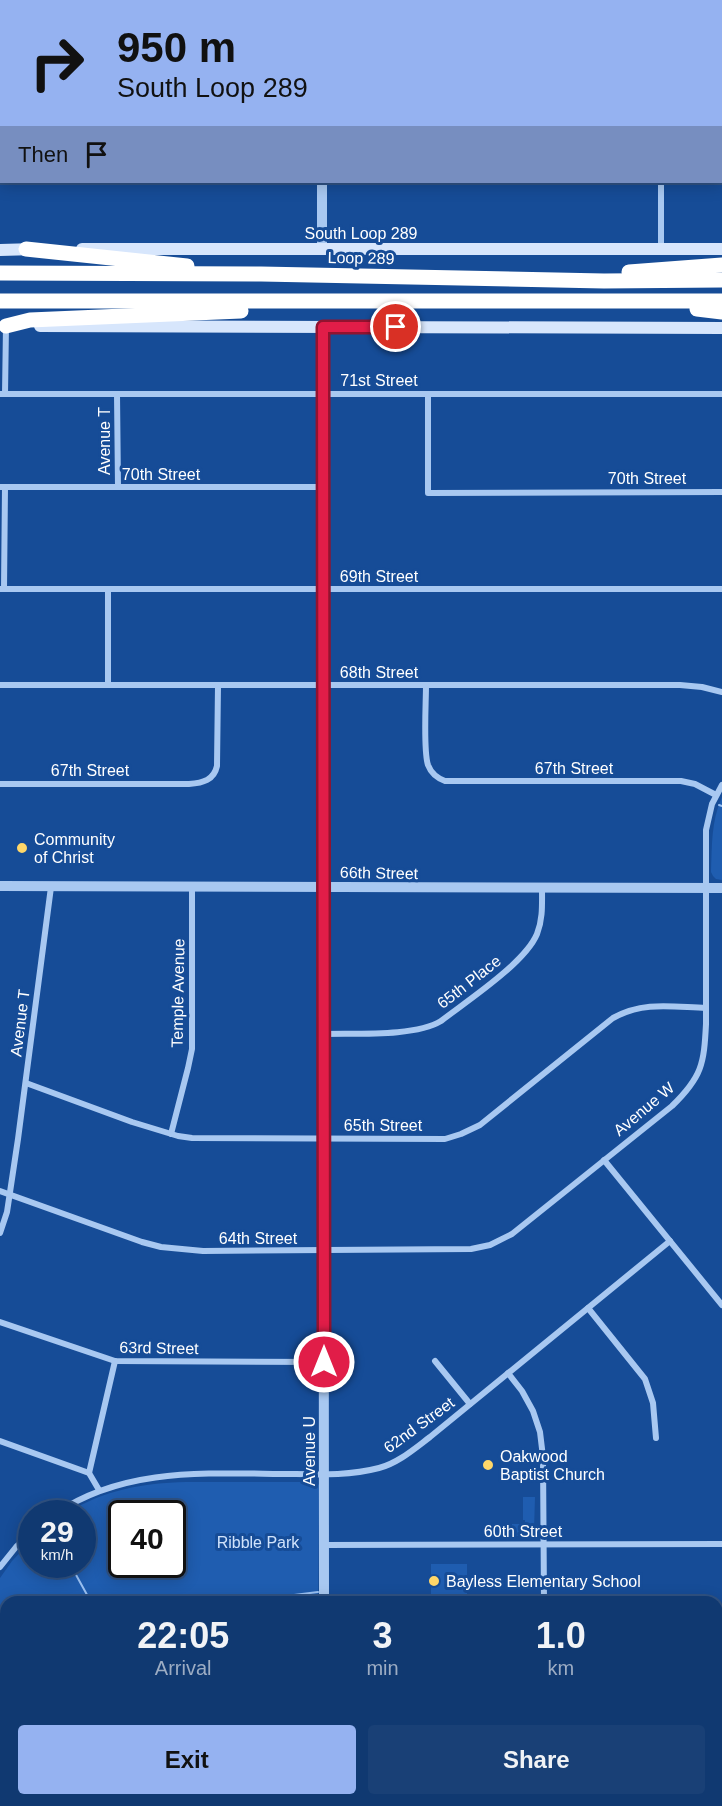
<!DOCTYPE html>
<html lang="en">
<head>
<meta charset="utf-8">
<style>
  body { margin:0; font-family:Arial,sans-serif; background:#194076; color:#f1f3f6; height:100vh; display:flex; flex-direction:column; font-size:22px; white-space:nowrap }
  * { box-sizing:border-box; margin:0 }
  p { font-size:20px; color:#9cacc3 }
  .icon { flex:none; width:33px; height:33px; fill:none; stroke:currentColor; stroke-width:2; stroke-linecap:round; stroke-linejoin:round }
  .map { position:relative; flex:1; overflow:hidden }
  .drawer { position:absolute; left:0px; top:1596px; width:723px; height:210px; display:flex; flex-direction:column; background:#103971; border-radius:18px 18px 0 0; box-shadow:0 3px 15px #0003,0 0 0 2px #305384 }
  .drawer>* { flex:none }
  .hud { position:absolute; left:0px; top:0px; width:723px; height:183px; box-shadow:0 3px 15px #0003,0 0 0 2px #305384; background:#95b2f1; color:#111; overflow:hidden }
  .speed { position:absolute; left:18px; top:1500px; display:flex; gap:12px; font-size:30px; font-weight:700; text-align:center }
  .speed>* { display:grid; place-content:center; width:78px; height:78px; border-radius:50%; background:#103971; box-shadow:0 3px 15px #0003,0 0 0 2px #305384; line-height:1 }
  .speed small { font-size:15px; font-weight:400 }
  .speed .limit { border:3px solid #111; border-radius:9px; background:#fff; color:#111 }
  .pin { position:absolute; display:grid; place-items:center; width:51px; height:51px; color:#fff; margin:-26px; border:3px solid #fff; border-radius:50%; box-shadow:0 2px 6px #0007 }
  .me { position:absolute; width:66px; margin:-33px; rotate:0deg; stroke-linejoin:round; filter:drop-shadow(0 0 4px #0008) }
  .turn { display:flex; align-items:center; gap:21px; height:126px; padding:0 18px; font-size:27px }
  .turn .icon { width:78px; height:78px; stroke-width:2.5 }
  .turn b { display:block; font-size:42px; line-height:51px }
  .then { display:flex; align-items:center; height:57px; padding:0 18px; background:#0003; gap:12px; font-size:22px }
  .eta { display:flex; justify-content:space-evenly; align-items:center; height:102px; text-align:center }
  .eta b { font-size:36px; font-weight:800; line-height:42px }
  .button { display:flex; gap:12px; margin-top:auto; padding:12px 18px }
  .button a { flex:1; height:69px; border-radius:6px; background:#95b2f1; color:#111; font-size:24px; font-weight:800; line-height:69px; text-align:center }
  .button a+a { background:#194076; color:#f1f3f6 }
  .map>svg:first-child { display:block }
</style>
</head>
<body>
<div class="map">
<svg width="722" height="1806" viewBox="0 0 722 1806">
  <rect width="100%" height="100%" fill="#164c97"/>
  <g fill="#1f5db0" fill-rule="evenodd">
    <path d="M722,797V880L716,879L713,876L711,872C712,846 711,821 722,797Z"/>
    <path d="M186,1482H315L319,1485L318,1602H6V1759H0V1578L12,1561L31,1541L32,1564H82V1514L67,1513C104,1490 143,1483 186,1482ZM122,1514H172V1564H122Z"/>
    <polygon points="523,1497 535,1497 534,1531 530,1536 512,1536 512,1524 525,1524 525,1520 523,1520"/>
    <rect x="431" y="1564" width="36" height="35"/>
    <rect x="235" y="1800" width="78" height="6"/>
  </g>
  <polygon fill="#0e3774" stroke="#9bc2f4" stroke-width="1.5" points="205,1598 218,1598 232,1602 254,1600 251,1602 192,1602"/>
  <g fill="none" stroke-linecap="round" stroke-linejoin="round">
    <g stroke="#9bc2f4" stroke-width="2">
      <polyline points="719,805 722,806"/>
      <polyline points="70,1564 91,1602"/>
      <polyline points="254,1600 318,1592"/>
      <polyline points="0,1618 6,1621"/>
    </g>
    <g stroke="#a8c8f1" stroke-width="6">
      <polyline points="662,0 662,2"/>
      <polyline points="0,59 2,59"/>
      <polyline points="0,153 2,153"/>
      <polyline points="661,249 661,182"/>
      <polyline points="0,394 722,394"/>
      <polyline points="5,394 6,326"/>
      <polyline points="117,394 118,487"/>
      <polyline points="428,394 428,493 722,492"/>
      <polyline points="0,487 323,487"/>
      <polyline points="0,589 722,589"/>
      <polyline points="4,589 5,487"/>
      <polyline points="108,589 108,685"/>
      <polyline points="0,685 680,685 702,687 722,692"/>
      <path d="M426,685C426,704 423,750 428,765C431,773 437,778 445,781H681L695,784L716,795"/>
      <path d="M0,784H189C203,783 214,780 217,766L218,686"/>
      <path d="M323,1034C355,1033 415,1037 441,1021C467,1001 525,963 537,934C543,919 542,904 542,888"/>
      <path d="M26,1083L132,1122L178,1136L192,1138L445,1139L461,1134L480,1125L613,1018C644,1001 672,1007 706,1008"/>
      <polyline points="171,1134 188,1068 192,1049 192,886"/>
      <polyline points="604,1160 722,1305"/>
      <path d="M0,1191L142,1242L161,1247L203,1251L471,1249L490,1245L512,1234L672,1106C702,1077 704,1064 706,1024V830L712,804L722,785"/>
      <polyline points="0,1233 7,1212 18,1139 51,887"/>
      <polyline points="588,1308 645,1379 653,1403 656,1438"/>
      <polyline points="0,1322 115,1361 324,1362"/>
      <polyline points="435,1361 470,1404"/>
      <polyline points="508,1373 522,1391 533,1411 540,1432 543,1457 544,1602"/>
      <polyline points="0,1441 89,1473 99,1490"/>
      <polyline points="89,1473 115,1361"/>
      <path d="M55,1514C127,1465 214,1474 296,1474C324,1475 352,1475 379,1468C398,1463 414,1449 430,1437L670,1241"/>
      <polyline points="324,1545 722,1544"/>
      <polyline points="0,1567 16,1547 32,1532"/>
      <polyline points="717,1655 722,1655"/>
      <polyline points="106,1806 106,1800"/>
    </g>
    <g stroke="#a8c8f1" stroke-width="10">
      <polyline points="322,0 322,2"/>
      <polyline points="322,182 322,249"/>
      <polyline points="323,327 324,1602"/>
      <polyline points="0,886 722,888"/>
      <polyline points="0,1765 6,1765"/>
      <polyline points="717,1765 722,1765"/>
      <polyline points="324,1800 324,1806"/>
    </g>
    <g stroke="#d7e6fc" stroke-width="12">
      <polyline points="82,249 722,249"/>
      <polyline points="0,250 35,249"/>
      <polyline points="40,326 722,328"/>
    </g>
    <g stroke="#fff" stroke-width="15">
      <polyline points="26,249 187,266"/>
      <polyline points="629,272 722,265"/>
      <polyline points="0,273 261,274 604,281 722,280"/>
      <polyline points="0,301 722,301"/>
      <polyline points="697,309 722,312"/>
      <polyline points="6,326 30,320 241,311"/>
    </g>
  </g>
  <g fill="none" stroke-linecap="round" stroke-linejoin="round">
    <defs>
      <polyline id="route" points="324,1362 323,327 396,327"/>
    </defs>
    <use href="#route" stroke="#92132f" stroke-width="15"/>
    <use href="#route" stroke="#e11d48" stroke-width="10"/>
  </g>
  <g fill="#ffd769" stroke="#164c97" stroke-width="2">
    <circle cx="22" cy="848" r="6"/>
    <circle cx="488" cy="1465" r="6"/>
    <circle cx="434" cy="1581" r="6"/>
  </g>
  <g text-anchor="middle" dominant-baseline="central" stroke-width="6" stroke-linejoin="round" paint-order="stroke">
    <g font-size="16" fill="#fff" stroke="#164c97">
      <text x="361" y="233">South Loop 289</text>
      <text transform="translate(361 258) rotate(1)">Loop 289</text>
      <text x="379" y="380">71st Street</text>
      <text transform="translate(104 441) rotate(-90)">Avenue T</text>
      <text x="161" y="474">70th Street</text>
      <text x="647" y="478">70th Street</text>
      <text x="379" y="576">69th Street</text>
      <text x="379" y="672">68th Street</text>
      <text x="574" y="768">67th Street</text>
      <text x="90" y="770">67th Street</text>
      <text transform="translate(379 873) rotate(1)">66th Street</text>
      <text transform="translate(469 982) rotate(-38)">65th Place</text>
      <text transform="translate(178 993) rotate(-89)">Temple Avenue</text>
      <text transform="translate(20 1023) rotate(-83)">Avenue T</text>
      <text transform="translate(644 1109) rotate(-40)">Avenue W</text>
      <text x="383" y="1125">65th Street</text>
      <text x="258" y="1238">64th Street</text>
      <text transform="translate(159 1348) rotate(1)">63rd Street</text>
      <text transform="translate(419 1425) rotate(-36)">62nd Street</text>
      <text transform="translate(309 1451) rotate(-90)">Avenue U</text>
      <text x="523" y="1531">60th Street</text>
    </g>
    <g font-size="16" fill="#fff" stroke="#164c97" text-anchor="start">
      <text x="34" y="839">Community<tspan x="34" dy="18">of Christ</tspan></text>
      <text x="500" y="1456">Oakwood<tspan x="500" dy="18">Baptist Church</tspan></text>
      <text x="446" y="1581">Bayless Elementary School</text>
    </g>
    <g font-size="16" fill="#d0e3fc" stroke="#164c97">
      <text x="258" y="1542">Ribble Park</text>
    </g>
  </g>
</svg>
<div class="speed"><div>29<small>km/h</small></div><div class="limit">40</div></div>
<div class="pin" style="left:396px;top:327px;background:#d93025"><svg class="icon" aria-label="arrive" viewBox="0 0 24 24"><path d="M6 21V4h12l-3 4 3 4H6"/></svg></div>
<svg class="me" style="left:324px;top:1362px" viewBox="-20 -20 40 40"><circle r="17" fill="#e11d48" stroke="#fff" stroke-width="3"/><path d="M0-11L8 9 0 5-8 9z" fill="#fff"/></svg>
<div class="hud">
<div class="turn"><svg class="icon" aria-label="right" viewBox="0 0 24 24"><path d="M7 20v-9h11M14 6l5 5-5 5"/></svg><div><b>950 m</b>South Loop 289</div></div>
<div class="then">Then<svg class="icon" aria-label="arrive" viewBox="0 0 24 24"><path d="M6 21V4h12l-3 4 3 4H6"/></svg></div>
</div>
<section class="drawer">
<div class="eta">
<div><b>22:05</b><p>Arrival</p></div>
<div><b>3</b><p>min</p></div>
<div><b>1.0</b><p>km</p></div>
</div>
<div class="button"><a>Exit</a><a>Share</a></div>
</section>
</div>
</body>
</html>
